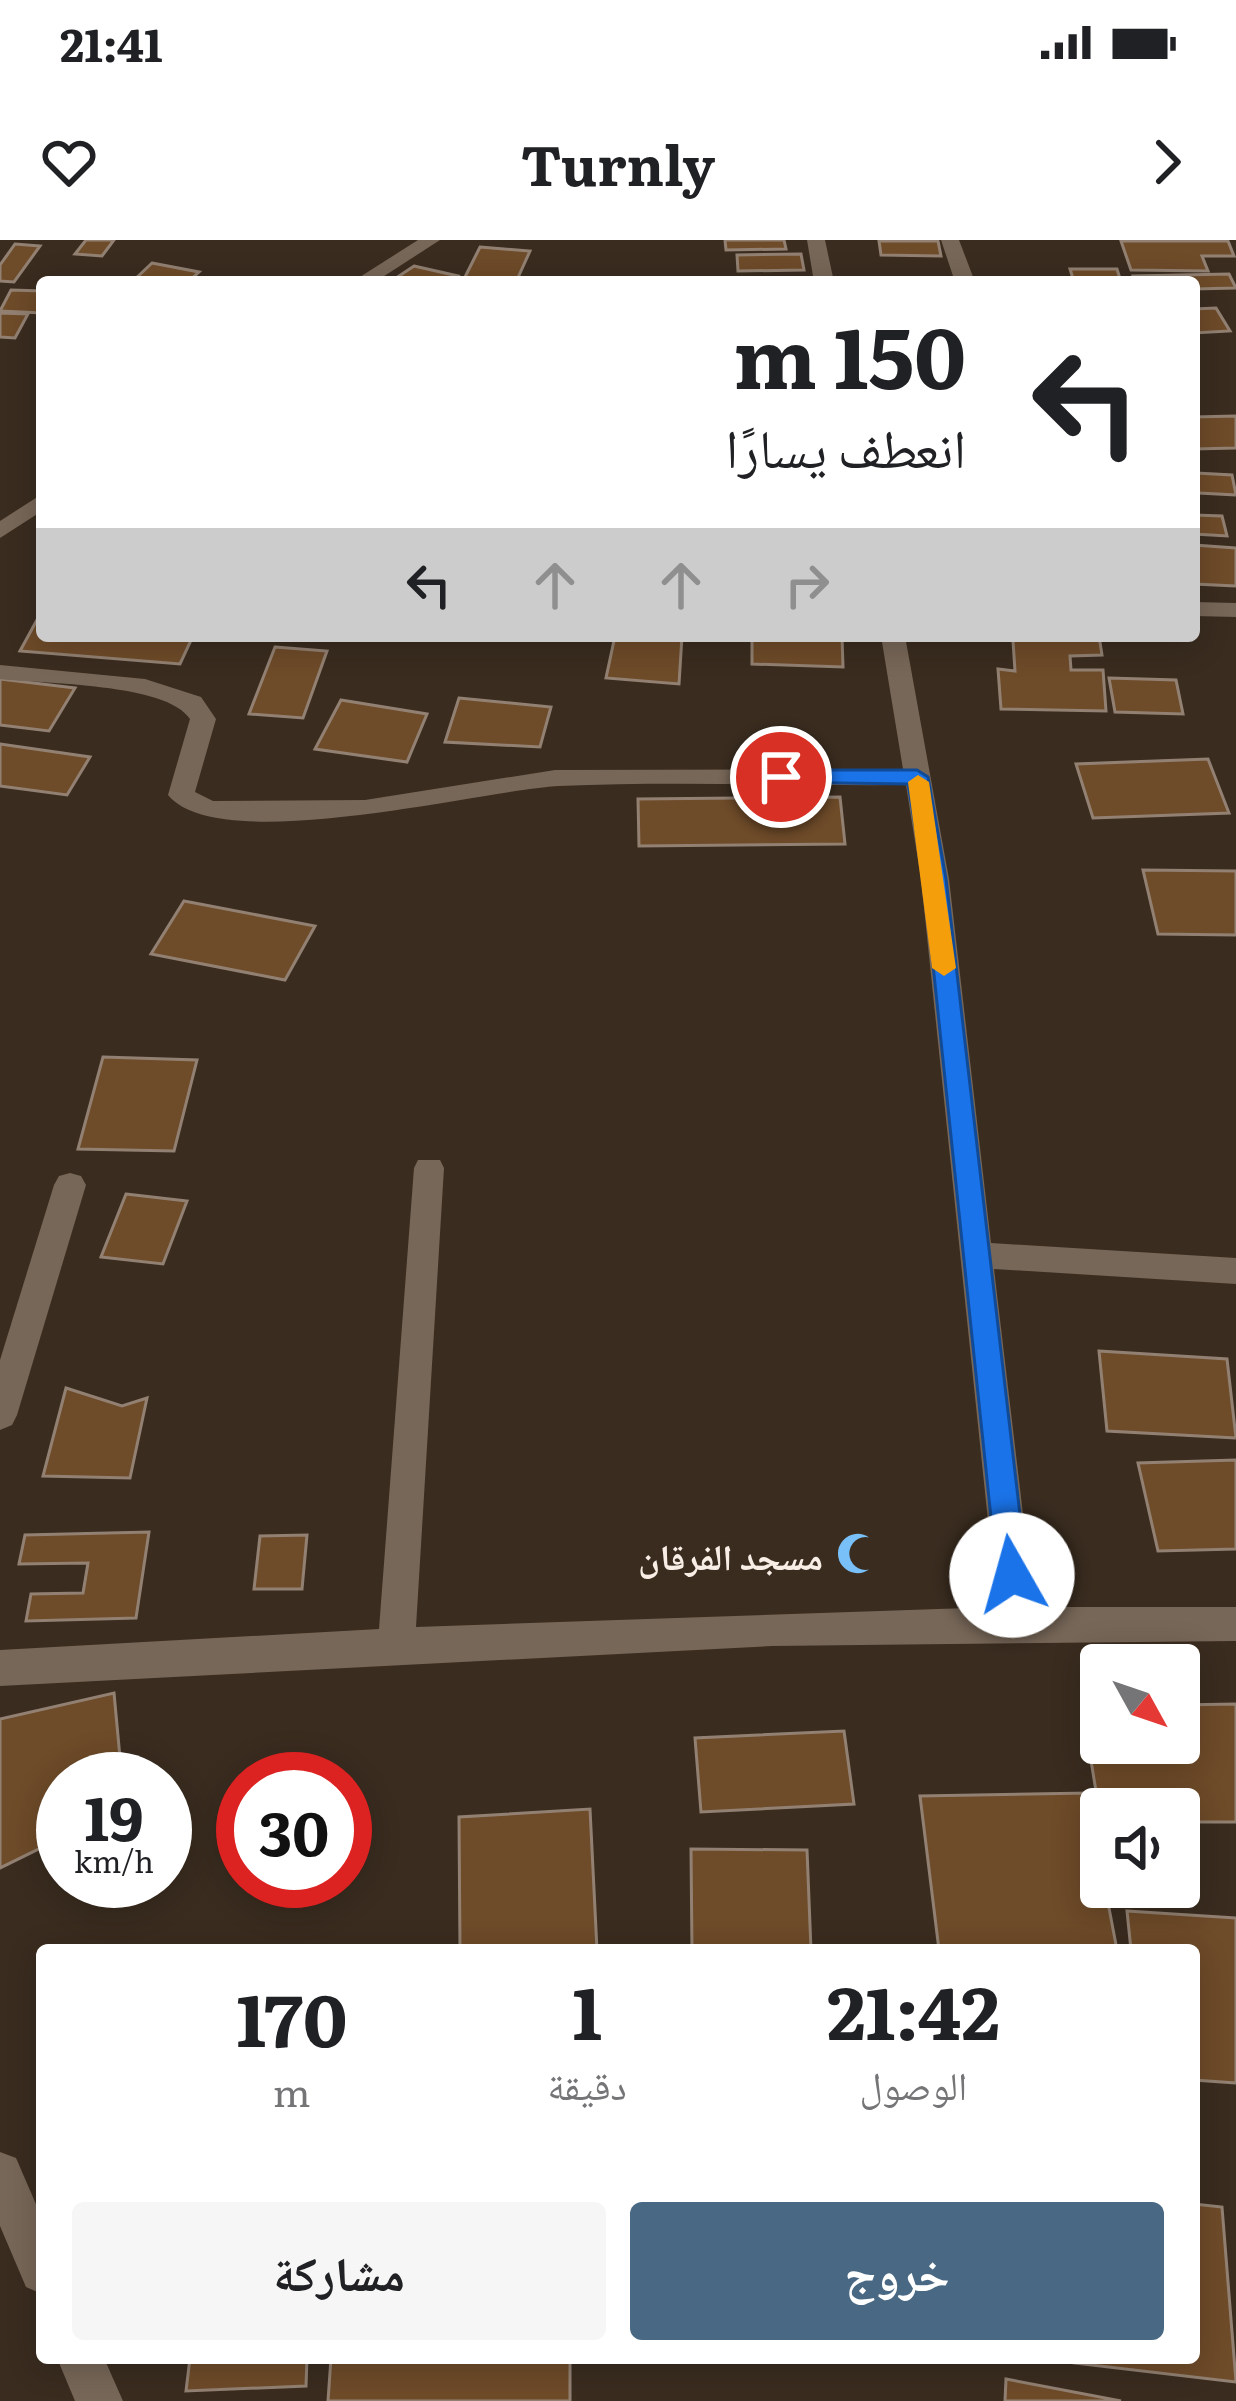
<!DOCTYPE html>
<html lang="ar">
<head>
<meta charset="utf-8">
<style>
  body { margin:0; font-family:Literata,"Noto Naskh Arabic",serif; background:#f6f6f6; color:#202124; direction:rtl; height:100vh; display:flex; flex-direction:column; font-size:45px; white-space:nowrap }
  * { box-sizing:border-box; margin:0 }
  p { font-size:39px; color:#757577 }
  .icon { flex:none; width:66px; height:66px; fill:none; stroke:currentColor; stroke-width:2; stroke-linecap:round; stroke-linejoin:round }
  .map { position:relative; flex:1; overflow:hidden; direction:ltr }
  .side { position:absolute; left:36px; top:1704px; width:1164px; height:420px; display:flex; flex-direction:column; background:#fff; border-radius:12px; box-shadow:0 6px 30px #0003; direction:rtl }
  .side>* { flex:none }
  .banner { position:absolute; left:36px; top:36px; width:1164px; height:366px; border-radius:12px; box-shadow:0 6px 30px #0003; direction:rtl; background:#fff; color:#202124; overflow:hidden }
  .needle { width:78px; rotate:130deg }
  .buttons { position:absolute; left:1080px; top:1404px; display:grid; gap:24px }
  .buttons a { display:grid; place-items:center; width:120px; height:120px; border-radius:12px; background:#fff; box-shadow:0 6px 30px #0003; font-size:60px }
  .speed { position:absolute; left:36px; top:1512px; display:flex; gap:24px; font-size:60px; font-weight:700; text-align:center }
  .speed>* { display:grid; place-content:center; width:156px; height:156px; border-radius:50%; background:#fff; box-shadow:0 6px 30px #0003; line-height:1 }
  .speed small { font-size:30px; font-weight:400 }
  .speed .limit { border:18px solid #d22; background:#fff; color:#111 }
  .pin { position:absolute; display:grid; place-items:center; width:102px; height:102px; color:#fff; margin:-51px; border:6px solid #fff; border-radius:50%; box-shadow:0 3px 12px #0007 }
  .me { position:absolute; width:132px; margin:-66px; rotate:353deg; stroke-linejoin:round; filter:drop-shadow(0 0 9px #0008) }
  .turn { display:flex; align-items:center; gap:42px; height:252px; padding:0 36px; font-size:54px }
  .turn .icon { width:156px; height:156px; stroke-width:2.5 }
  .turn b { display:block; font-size:84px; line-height:102px }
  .lanes { display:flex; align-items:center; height:114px; padding:0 36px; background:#0003; justify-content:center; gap:60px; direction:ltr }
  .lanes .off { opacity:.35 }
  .eta { display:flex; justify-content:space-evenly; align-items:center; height:204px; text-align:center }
  .eta b { font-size:72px; font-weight:700; line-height:84px }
  .cta { display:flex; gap:24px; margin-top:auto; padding:24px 36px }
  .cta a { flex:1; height:138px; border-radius:12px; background:#486883; color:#fff; font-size:48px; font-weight:700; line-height:138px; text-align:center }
  .cta a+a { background:#f6f6f6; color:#202124 }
  .status { display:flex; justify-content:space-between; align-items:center; height:84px; padding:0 60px; background:#fff; direction:ltr }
  .status svg { height:33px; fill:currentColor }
  header { display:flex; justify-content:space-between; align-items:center; height:156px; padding:0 36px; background:#fff; font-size:54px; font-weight:700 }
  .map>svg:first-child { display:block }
</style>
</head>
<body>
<div class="status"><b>21:41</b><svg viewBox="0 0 49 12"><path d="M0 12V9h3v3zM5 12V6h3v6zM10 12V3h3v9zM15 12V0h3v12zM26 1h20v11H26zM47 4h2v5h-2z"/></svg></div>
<header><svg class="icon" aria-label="forward" viewBox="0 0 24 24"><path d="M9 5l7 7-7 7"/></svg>Turnly<svg class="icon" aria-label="heart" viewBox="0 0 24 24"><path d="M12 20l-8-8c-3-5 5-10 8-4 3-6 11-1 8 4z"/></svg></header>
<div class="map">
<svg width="1236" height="2161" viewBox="0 0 1236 2161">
  <rect width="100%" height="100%" fill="#3a2c1f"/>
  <g fill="#6e4b29" stroke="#928172" stroke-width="3">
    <polygon points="86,0 114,0 102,16 75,14"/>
    <polygon points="725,0 784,0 786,9 726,10"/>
    <polygon points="879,1 938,1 941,16 881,15"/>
    <polygon points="1121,1 1228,1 1234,16 1202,16 1208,31 1131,30"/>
    <polygon points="15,4 40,6 14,42 0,41 0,25"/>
    <polygon points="480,7 530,11 516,42 464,39"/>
    <polygon points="801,14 804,30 738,31 737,15"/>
    <polygon points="152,23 199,32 188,42 132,42"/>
    <polygon points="414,26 458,36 453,42 390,42"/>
    <polygon points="1070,29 1117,29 1121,42 1074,42"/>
    <polygon points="1229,34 1236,48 1194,49 1194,42 1135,42 1133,36"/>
    <polygon points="11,50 42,51 42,73 0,71"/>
    <polygon points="1216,68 1230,91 1194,93 1194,69"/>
    <polygon points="0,73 28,74 15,98 0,97"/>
    <polygon points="1236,176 1236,208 1194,209 1194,177"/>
    <polygon points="1196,233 1232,235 1236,255 1199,253"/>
    <polygon points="1194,275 1222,276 1227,296 1194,294"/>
    <polygon points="1194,305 1236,308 1236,346 1194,344"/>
    <polygon points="38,378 42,378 42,396 193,396 180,424 20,411"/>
    <polygon points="615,396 682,396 679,444 606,438"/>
    <polygon points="752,396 842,396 843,427 752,424"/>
    <polygon points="987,396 1099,396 1102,415 1070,416 1071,430 1103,430 1106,471 1001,469 998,429 1015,431 1013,401"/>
    <polygon points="275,407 327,411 303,478 249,474"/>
    <polygon points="1109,438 1176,440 1183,474 1115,472"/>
    <polygon points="0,439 75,448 49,491 0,485"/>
    <polygon points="459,458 551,467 540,507 445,502"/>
    <polygon points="341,460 427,474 407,522 315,509"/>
    <polygon points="0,504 90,517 67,555 0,546"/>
    <polygon points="1208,519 1229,573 1093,578 1076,524"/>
    <polygon points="840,557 845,604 639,606 638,559"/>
    <polygon points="1143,630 1236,631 1236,695 1158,694"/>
    <polygon points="184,661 315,686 285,740 151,714"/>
    <polygon points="103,817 197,820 174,911 78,909"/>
    <polygon points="126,954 187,961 163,1024 101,1017"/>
    <polygon points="1099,1111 1227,1119 1236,1198 1107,1191"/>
    <polygon points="66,1148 122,1166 147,1158 130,1238 43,1236"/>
    <polygon points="1236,1220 1236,1309 1158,1311 1138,1223"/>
    <polygon points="149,1292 136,1378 26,1381 31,1354 83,1353 88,1323 19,1324 25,1295"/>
    <polygon points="307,1295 302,1349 254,1349 260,1296"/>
    <polygon points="114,1453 122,1539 63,1539 63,1597 0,1628 0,1479"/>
    <polygon points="1236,1464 1236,1582 1179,1582 1179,1569 1101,1569 1101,1582 1082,1465 1101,1465 1101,1503 1179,1503 1179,1465"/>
    <polygon points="844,1491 854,1564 701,1572 695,1498"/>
    <polygon points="1089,1553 1101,1647 1105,1647 1117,1710 939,1710 920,1556"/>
    <polygon points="590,1569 597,1710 460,1710 459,1577"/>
    <polygon points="691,1609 807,1610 811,1710 692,1710"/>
    <polygon points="1127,1671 1236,1678 1236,1843 1194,1840 1194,1710 1131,1710"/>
    <polygon points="1194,1964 1222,1967 1236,2142 1074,2123 1074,2118 1194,2118"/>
    <polygon points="190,2118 307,2118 306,2146 186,2151"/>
    <polygon points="331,2118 570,2118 570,2161 328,2161"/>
    <polygon points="1006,2139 1121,2161 1005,2161"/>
  </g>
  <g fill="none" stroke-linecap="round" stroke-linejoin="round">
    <g fill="#776758" fill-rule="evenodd">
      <polygon points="418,0 440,0 375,42 352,42"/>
      <polygon points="807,0 825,0 834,42 814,42"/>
      <polygon points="941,0 959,0 975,42 955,42"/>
      <polygon points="42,254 42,271 0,298 0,281"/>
      <polygon points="1194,362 1236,363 1236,377 1194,376"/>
      <path d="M881,396H905L949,639L991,1003L1236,1018V1044L994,1029L1034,1367H1236V1401L772,1406L0,1446V1410L379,1389L414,928L418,920H440L444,928L416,1387L997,1367L921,639L906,545C791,546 674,541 559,546C483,550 219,618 168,555L190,479C167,443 43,444 0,439V425L145,439L201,457L216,479L195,552L213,561L365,560L555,530L903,529Z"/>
      <polygon points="70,933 81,936 86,945 17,1175 12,1185 0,1190 0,1120 54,945 59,936"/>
      <polygon points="0,1912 16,1918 42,1978 42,2054 26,2047 0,1986"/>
      <polygon points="57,2118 104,2118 123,2161 75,2161"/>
    </g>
  </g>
  <polygon fill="#1a73e8" stroke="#114b97" stroke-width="3" points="781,530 917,530 928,537 946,639 1027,1335 1022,1345 1012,1349 1001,1345 997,1335 924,639 908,544 774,542 774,532"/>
  <polygon fill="#f59e0b" points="918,535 929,542 956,728 944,736 932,728 908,542"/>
  <defs>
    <symbol id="mosque-bare" viewBox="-9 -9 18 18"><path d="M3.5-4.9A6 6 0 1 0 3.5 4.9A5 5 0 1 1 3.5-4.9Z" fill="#79bff8" stroke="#3a2c1f" stroke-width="2.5" paint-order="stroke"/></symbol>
  </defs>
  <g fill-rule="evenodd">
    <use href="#mosque-bare" x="828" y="1284" width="59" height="59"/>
  </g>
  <g text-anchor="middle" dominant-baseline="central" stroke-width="10" stroke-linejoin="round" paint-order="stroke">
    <g font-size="36" font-weight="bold" fill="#f8eee6" stroke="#3a2c1f" text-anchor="end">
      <text x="823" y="1314">مسجد الفرقان</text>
    </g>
  </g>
</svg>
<div class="buttons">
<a><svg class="needle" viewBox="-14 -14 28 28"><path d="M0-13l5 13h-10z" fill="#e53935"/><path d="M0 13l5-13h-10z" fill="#757577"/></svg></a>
<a><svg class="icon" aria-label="sound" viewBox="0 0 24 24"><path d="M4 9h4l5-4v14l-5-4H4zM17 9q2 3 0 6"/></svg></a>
</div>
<div class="speed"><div>19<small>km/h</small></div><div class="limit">30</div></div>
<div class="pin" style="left:781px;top:537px;background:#d93025"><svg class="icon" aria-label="arrive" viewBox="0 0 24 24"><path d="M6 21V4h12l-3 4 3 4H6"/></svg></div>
<svg class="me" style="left:1012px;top:1335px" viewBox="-20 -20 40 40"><circle r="19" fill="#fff"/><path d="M0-13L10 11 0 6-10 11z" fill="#1a73e8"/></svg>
<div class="banner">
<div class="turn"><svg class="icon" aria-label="left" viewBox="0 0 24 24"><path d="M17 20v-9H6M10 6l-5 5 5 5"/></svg><div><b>150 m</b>انعطف يسارًا</div></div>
<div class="lanes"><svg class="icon" aria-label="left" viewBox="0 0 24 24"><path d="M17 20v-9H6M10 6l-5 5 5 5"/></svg><svg class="icon off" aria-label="ahead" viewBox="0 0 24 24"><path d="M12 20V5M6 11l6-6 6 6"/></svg><svg class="icon off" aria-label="ahead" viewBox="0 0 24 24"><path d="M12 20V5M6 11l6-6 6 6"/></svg><svg class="icon off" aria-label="right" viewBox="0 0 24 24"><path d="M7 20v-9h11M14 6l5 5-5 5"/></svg></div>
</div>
<section class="side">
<div class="eta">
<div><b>21:42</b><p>الوصول</p></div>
<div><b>1</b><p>دقيقة</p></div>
<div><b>170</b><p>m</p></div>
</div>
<div class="cta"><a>خروج</a><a>مشاركة</a></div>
</section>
</div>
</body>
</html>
